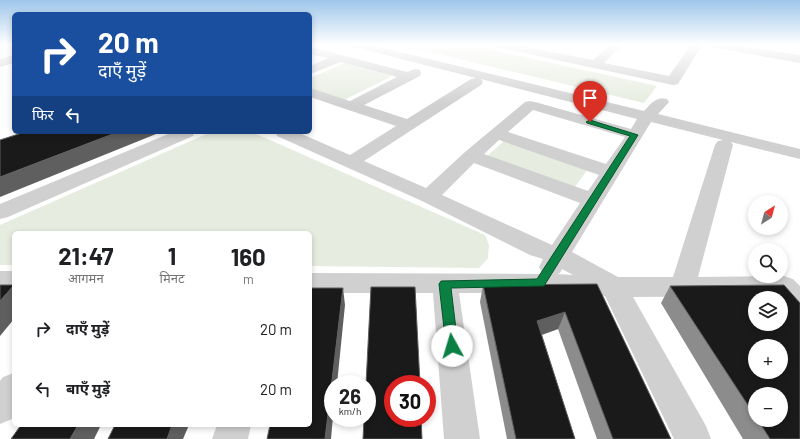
<!DOCTYPE html>
<html lang="hi">
<head>
<meta charset="utf-8">
<style>
  body { margin:0; font-family:Barlow,"Noto Sans Devanagari",sans-serif; background:#f2f2f2; color:#202124; height:100vh; display:flex; flex-direction:column; font-size:15px; white-space:nowrap }
  * { box-sizing:border-box; margin:0 }
  p { font-size:13px; color:#757577 }
  .icon { flex:none; width:22px; height:22px; fill:none; stroke:currentColor; stroke-width:2; stroke-linecap:round; stroke-linejoin:round }
  .map { position:relative; flex:1; overflow:hidden }
  .details { position:absolute; left:12px; top:231px; width:300px; height:196px; display:flex; flex-direction:column; background:#fff; border-radius:6px; box-shadow:0 2px 6px #0003 }
  .details>* { flex:none }
  .top-card { position:absolute; left:12px; top:12px; width:300px; height:122px; border-radius:6px; box-shadow:0 2px 6px #0003; background:#1a4fa0; color:#fff; overflow:hidden }
  .needle { width:26px; rotate:36deg }
  .fabs { position:absolute; left:748px; top:195px; display:grid; gap:8px }
  .fabs a { display:grid; place-items:center; width:40px; height:40px; border-radius:50%; background:#fff; box-shadow:0 2px 6px #0003; font-size:20px }
  .speed { position:absolute; left:324px; top:375px; display:flex; gap:8px; font-size:20px; font-weight:700; text-align:center }
  .speed>* { display:grid; place-content:center; width:52px; height:52px; border-radius:50%; background:#fff; box-shadow:0 2px 6px #0003; line-height:1 }
  .speed small { font-size:10px; font-weight:400 }
  .speed .limit { border:6px solid #d22; background:#fff; color:#111 }
  .pin { position:absolute; display:grid; place-items:center; width:34px; height:34px; color:#fff; margin:-41px -17px; border-radius:50% 50% 50% 0; rotate:-45deg; box-shadow:0 0 4px #0007 }
  .pin .icon { rotate:45deg }
  .me { position:absolute; width:44px; margin:-22px; rotate:354deg; stroke-linejoin:round; filter:drop-shadow(0 0 3px #0008) }
  .turn { display:flex; align-items:center; gap:14px; height:84px; padding:0 20px; font-size:18px }
  .turn .icon { width:52px; height:52px; stroke-width:2.5 }
  .turn b { display:block; font-size:28px; line-height:34px }
  .then { display:flex; align-items:center; height:38px; padding:0 20px; background:#0003; gap:8px; font-size:15px }
  .eta { display:flex; justify-content:space-evenly; align-items:center; height:68px; text-align:center }
  .eta b { font-size:24px; font-weight:700; line-height:28px }
  ul { padding:0; list-style:none }
  li { display:flex; align-items:center; gap:12px; height:60px; padding:0 20px }
  li div { flex:1 }
  li b { display:block; font-size:15px }
  li em { font-style:normal }
  .map>svg:first-child { display:block }
</style>
</head>
<body>
<div class="map">
<svg width="800" height="439" viewBox="0 0 800 439">
  <rect width="100%" height="100%" fill="#fff"/>
  <g fill="#e6ecdf">
    <polygon points="401,45 469,45 657,86 644,103"/>
    <polygon points="345,63 392,76 344,100 310,89 310,78"/>
    <polygon points="211,132 252,132 485,235 489,245 488,258 479,268 310,266 310,233 14,233 14,265 0,265 0,225"/>
    <polygon points="504,141 588,169 574,188 486,157"/>
  </g>
  <g fill="none" stroke-linecap="round" stroke-linejoin="round">
    <g fill="#d0d0d0" fill-rule="evenodd">
      <path d="M353,45H371L644,111C651,104 656,96 667,99L669,102L658,114L800,149V159L731,142L733,145L698,277L784,276L793,279L800,286V315L790,311L781,300V298L777,296L633,297L706,426L711,439H674L605,296L540,293H459L480,439H444L433,293H310V273L543,274L539,267L543,259L530,255L422,201L277,136L275,132H297L350,155L396,126L310,97V88L350,101L397,77L341,62L310,74V66L328,58L310,54V47L407,72L415,69L420,70L421,73L420,76L364,105L407,119L471,79L476,78L354,47ZM481,79L637,119L631,129L535,102L530,101L525,102L465,152L426,188L364,161L481,85L483,82ZM533,110L625,137L606,164L508,132ZM651,122L723,140L718,141L715,145L673,277H618L572,252ZM499,140L599,175L588,191L484,154ZM474,163L580,203L552,245L442,195ZM562,269L573,275L557,274L560,273Z"/>
      <polygon points="495,45 516,45 593,60 611,45 622,45 604,63 669,76 691,45 702,45 678,84 673,85 501,48"/>
      <polygon points="710,45 735,45 800,55 800,63 716,48"/>
      <polygon points="173,132 195,132 193,136 8,217 0,219 0,204"/>
      <rect x="0" y="271" width="14" height="20"/>
      <polygon points="14,373 14,416 12,419 0,424 0,381 3,377"/>
      <polygon points="217,425 251,425 248,439 212,439"/>
    </g>
    <polygon fill="#d0d0d0" fill-rule="evenodd" points="14,55 14,63 0,67 0,59"/>
  </g>
  <g fill="#8c8c8c" fill-rule="evenodd">
    <polygon points="597,284 671,439 597,439 558,329 542,335 575,439 507,439 480,302 483,285"/>
    <path d="M670,286L800,439H743L661,303ZM755,394L781,420H755Z"/>
  </g>
  <g fill="#5f5f5f">
    <polygon points="118,132 161,132 0,197 0,177"/>
    <polygon points="14,285 14,319 0,336 0,301"/>
    <polygon points="343,288 345,305 337,384 333,384 333,416 331,439 325,439"/>
    <polygon points="565,312 558,329 532,338 537,321"/>
    <polygon points="78,425 101,425 94,439 70,439"/>
    <polygon points="172,425 189,425 183,439 167,439"/>
  </g>
  <g fill="#1a1a1a" stroke="#5f5f5f" fill-rule="evenodd">
    <polygon points="25,132 118,132 0,177 0,140"/>
    <polygon points="597,284 671,439 613,439 565,312 537,321 575,439 516,439 483,285"/>
    <polygon points="0,285 14,285 0,301"/>
    <path d="M784,285L800,303V439H770L758,420H781V394H755V416L670,286ZM755,298H781V324H755ZM755,346H781V372H755Z"/>
    <polygon points="371,287 415,287 420,384 393,384 393,418 421,418 422,439 363,439 364,418 367,418 367,384 366,384"/>
    <polygon points="310,288 343,288 325,439 267,439 270,425 310,425"/>
    <polygon points="21,425 78,425 70,439 11,439"/>
    <polygon points="115,425 172,425 167,439 108,439"/>
  </g>
  <linearGradient id="sky" x2="0" y2="1"><stop stop-color="#9ec6ea"/><stop offset="0.42" stop-color="#fff"/><stop offset="1" stop-color="#fff" stop-opacity="0"/></linearGradient>
  <rect width="800" height="106" fill="url(#sky)"/>
  <polygon fill="#0b8043" stroke="#07532c" points="590,120 638,135 544,286 451,288 458,346 456,349 452,351 447,349 446,346 439,284 441,281 537,279 630,136 587,123 586,122"/>
</svg>
<div class="fabs">
<a><svg class="needle" viewBox="-14 -14 28 28"><path d="M0-13l5 13h-10z" fill="#e53935"/><path d="M0 13l5-13h-10z" fill="#757577"/></svg></a>
<a><svg class="icon" aria-label="search" viewBox="0 0 24 24"><circle cx="10" cy="10" r="6"/><path d="M15 15l6 6"/></svg></a>
<a><svg class="icon" aria-label="layers" viewBox="0 0 24 24"><path d="M12 4l9 5-9 5-9-5zM3 14l9 5 9-5"/></svg></a>
<a>+</a>
<a>−</a>
</div>
<div class="speed"><div>26<small>km/h</small></div><div class="limit">30</div></div>
<div class="pin" style="left:590px;top:122px;background:#d93025"><svg class="icon" aria-label="arrive" viewBox="0 0 24 24"><path d="M6 21V4h12l-3 4 3 4H6"/></svg></div>
<svg class="me" style="left:452px;top:346px" viewBox="-20 -20 40 40"><circle r="19" fill="#fff"/><path d="M0-13L10 11 0 6-10 11z" fill="#0b8043"/></svg>
<div class="top-card">
<div class="turn"><svg class="icon" aria-label="right" viewBox="0 0 24 24"><path d="M7 20v-9h11M14 6l5 5-5 5"/></svg><div><b>20 m</b>दाएँ मुड़ें</div></div>
<div class="then">फिर<svg class="icon" aria-label="left" viewBox="0 0 24 24"><path d="M17 20v-9H6M10 6l-5 5 5 5"/></svg></div>
</div>
<section class="details">
<div class="eta">
<div><b>21:47</b><p>आगमन</p></div>
<div><b>1</b><p>मिनट</p></div>
<div><b>160</b><p>m</p></div>
</div>
<ul>
<li><svg class="icon" aria-label="right" viewBox="0 0 24 24"><path d="M7 20v-9h11M14 6l5 5-5 5"/></svg><div><b>दाएँ मुड़ें</b></div><em>20 m</em></li>
<li><svg class="icon" aria-label="left" viewBox="0 0 24 24"><path d="M17 20v-9H6M10 6l-5 5 5 5"/></svg><div><b>बाएँ मुड़ें</b></div><em>20 m</em></li>
</ul>
</section>
</div>
</body>
</html>
